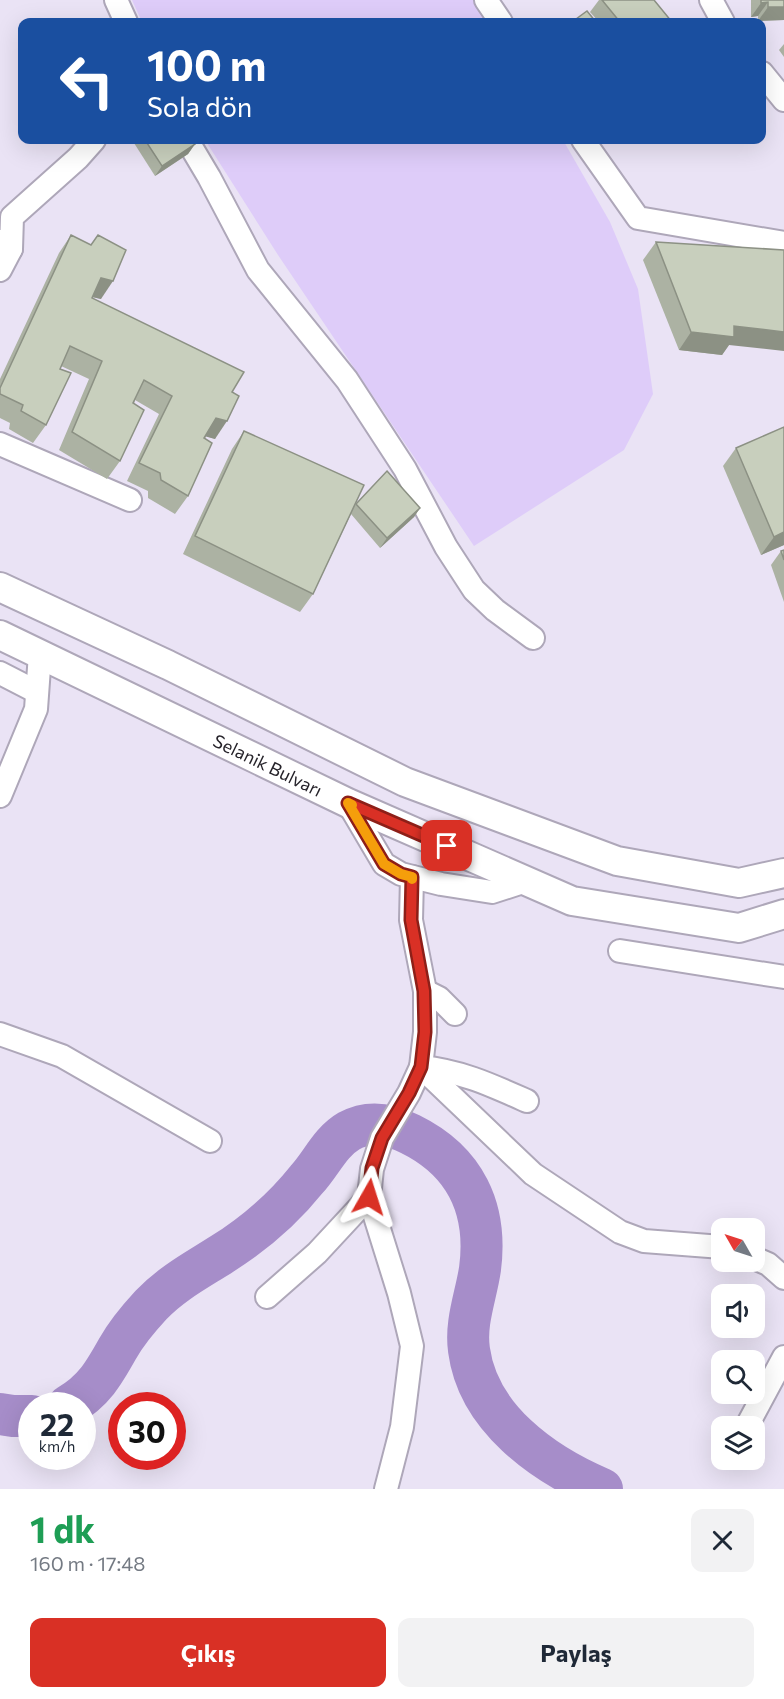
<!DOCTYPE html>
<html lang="tr">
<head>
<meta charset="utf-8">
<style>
  body { margin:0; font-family:Commissioner,sans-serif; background:#f2f2f3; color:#1f2937; height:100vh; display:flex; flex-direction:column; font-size:22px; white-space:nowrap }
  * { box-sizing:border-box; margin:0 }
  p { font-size:20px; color:#747a83 }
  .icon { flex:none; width:33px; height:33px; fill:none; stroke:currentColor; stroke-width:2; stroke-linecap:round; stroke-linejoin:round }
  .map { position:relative; height:1489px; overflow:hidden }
  .side { display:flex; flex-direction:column; background:#fff; flex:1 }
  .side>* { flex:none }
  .top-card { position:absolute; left:18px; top:18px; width:748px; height:126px; border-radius:12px; box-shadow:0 6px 24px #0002; background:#1a4fa0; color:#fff; overflow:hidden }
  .needle { width:39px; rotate:309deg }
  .controls { position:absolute; left:711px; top:1218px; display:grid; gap:12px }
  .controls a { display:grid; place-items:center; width:54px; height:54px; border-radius:12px; background:#fff; box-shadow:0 6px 24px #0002; font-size:30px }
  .speed { position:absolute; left:18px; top:1392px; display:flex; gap:12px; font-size:30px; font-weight:700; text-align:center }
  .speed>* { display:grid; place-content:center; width:78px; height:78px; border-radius:50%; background:#fff; box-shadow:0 6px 24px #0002; line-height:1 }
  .speed small { font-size:15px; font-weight:400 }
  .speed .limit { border:9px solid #d22; background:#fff; color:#111 }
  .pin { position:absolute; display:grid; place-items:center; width:51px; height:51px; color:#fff; margin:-26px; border-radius:12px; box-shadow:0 3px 9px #0006 }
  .me { position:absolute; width:66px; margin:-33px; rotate:6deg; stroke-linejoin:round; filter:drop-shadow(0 0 4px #0008) }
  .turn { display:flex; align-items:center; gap:21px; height:126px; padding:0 30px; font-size:27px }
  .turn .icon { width:78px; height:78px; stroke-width:2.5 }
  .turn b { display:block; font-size:42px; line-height:51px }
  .round { display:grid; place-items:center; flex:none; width:63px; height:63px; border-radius:12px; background:#f2f2f3 }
  .head { display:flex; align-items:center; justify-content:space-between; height:102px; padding:0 30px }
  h1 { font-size:36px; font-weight:700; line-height:45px; color:#1e9e55 }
  .cta { display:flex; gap:12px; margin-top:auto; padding:12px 30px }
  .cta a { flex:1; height:69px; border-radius:12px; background:#d93025; color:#fff; font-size:24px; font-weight:700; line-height:69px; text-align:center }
  .cta a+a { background:#f2f2f3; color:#1f2937 }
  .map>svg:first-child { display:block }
</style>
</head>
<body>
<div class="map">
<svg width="784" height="1489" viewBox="0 0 784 1489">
  <rect width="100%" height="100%" fill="#eae3f5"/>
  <g fill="#deccf9">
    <polygon points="132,0 484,0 496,22 142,22"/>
    <polygon points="205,140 563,140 610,222 638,289 653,394 624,450 474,546 278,255"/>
  </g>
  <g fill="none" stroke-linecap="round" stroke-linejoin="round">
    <g stroke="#a68dc9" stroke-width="42">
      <path d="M68,1406C94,1391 104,1373 118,1348C127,1332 139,1318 151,1305C172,1283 197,1270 222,1254C254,1234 283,1209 307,1179C321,1164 330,1142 349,1131C369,1120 390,1124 410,1134C465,1161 488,1208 480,1269C476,1296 465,1322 469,1350C478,1418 543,1464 602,1489"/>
      <polyline points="0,1414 13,1416 32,1416"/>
    </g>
    <defs>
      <g id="minor">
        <polyline points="116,0 126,22"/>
        <polyline points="486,0 501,22"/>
        <polyline points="711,0 723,22"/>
        <polyline points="762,73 784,100"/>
        <polyline points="187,140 209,177 258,270 347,380 405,469 446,547 474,590 495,610 533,638"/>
        <polyline points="583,140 638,218 784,243"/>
        <polyline points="0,241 11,249 12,217 78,158 94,140"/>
        <polyline points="0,270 11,249"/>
        <polyline points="0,444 130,500"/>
        <polyline points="0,673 37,692"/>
        <polyline points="0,796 36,709 40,654"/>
        <polyline points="348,803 384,864 401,874 441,884 492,892 526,881"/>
        <polyline points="620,951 784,977"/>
        <polyline points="425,991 439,998 455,1014"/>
        <polyline points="0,1034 62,1056 210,1141"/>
        <polyline points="421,1067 533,1174 620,1232 644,1241 722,1247"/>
        <path d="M421,1067C461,1071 491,1085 527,1101"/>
        <polyline points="754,1258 768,1264 784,1278"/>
        <polyline points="267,1297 317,1253 369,1197"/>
        <polyline points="747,1426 784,1357"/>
        <polyline points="386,1489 402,1427 412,1346 399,1293 369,1197 372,1169 382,1138 409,1093 421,1067 425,1032 425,991 411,920 412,877"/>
      </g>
      <g id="major">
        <polyline points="0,587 168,665 405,782 617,861 739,883 784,873"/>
        <polyline points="0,635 348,803 572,901 739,928 784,914"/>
      </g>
    </defs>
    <use href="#minor" stroke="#aea7b9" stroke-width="26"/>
    <use href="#major" stroke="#aea7b9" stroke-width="32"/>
    <use href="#minor" stroke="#fff" stroke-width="22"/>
    <use href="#major" stroke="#fff" stroke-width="28"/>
  </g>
  <g fill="#acb2a3">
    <polygon points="599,0 654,0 672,22 599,22 590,12"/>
    <polygon points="751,0 784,0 784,20 758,21 758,16 751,17"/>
    <polygon points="784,44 784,57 779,50"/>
    <polygon points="137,140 192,140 195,144 188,154 155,176 134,143"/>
    <polygon points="71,235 91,245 98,235 101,299 92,297 92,298 232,392 215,439 206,436 188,496 175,514 148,498 148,491 127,481 159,414 135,400 120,461 107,479 59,450 89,379 61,366 46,425 33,443 9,429 10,423 0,418 0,379 59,253"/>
    <polygon points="656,242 729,345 722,355 679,350 643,260"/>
    <polygon points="784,427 784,545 761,555 723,466 736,448"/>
    <polygon points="244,431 354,506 356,504 420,508 414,517 380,548 351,514 313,594 300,612 183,554 232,449"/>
    <polygon points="784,550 784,602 771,565 781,551"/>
  </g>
  <g fill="#8c9184">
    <polygon points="768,2 758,16 751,17 761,3"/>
    <polygon points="768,7 784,7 784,20 758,21"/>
    <polygon points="195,144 188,154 155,176 162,166"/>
    <polygon points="101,278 113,281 101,299 88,296"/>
    <polygon points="734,326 784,332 784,351 729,345 722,355 679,350 691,332"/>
    <polygon points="216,418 227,421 215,439 204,436"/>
    <polygon points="420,508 414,517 380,548 387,538"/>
    <polygon points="784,532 784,545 761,555 774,537"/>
  </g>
  <g fill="#c8cfbd" stroke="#8c9184" stroke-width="1.5">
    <polygon points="602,0 654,0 672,22 620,22"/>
    <polygon points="761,0 784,0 784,7 768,7 768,2 761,3"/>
    <polygon points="587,11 596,22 572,22"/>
    <polygon points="145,140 192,140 195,144 162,166"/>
    <polygon points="71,235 91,245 98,235 126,250 113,281 101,278 92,298 244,372 232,392 239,396 227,421 216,418 204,438 212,443 188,496 161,480 160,473 139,463 172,396 144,380 133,403 144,410 120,461 72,432 102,361 70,346 60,369 71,373 46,425 21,411 23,405 0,394 0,388"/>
    <polygon points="656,242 784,250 784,332 734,326 734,337 691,332"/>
    <polygon points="784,427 784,532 774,537 736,448"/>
    <polygon points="244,431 364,485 313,594 195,536"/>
    <polygon points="387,471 420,508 387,538 356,504"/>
    <polygon points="784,550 784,560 781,551"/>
  </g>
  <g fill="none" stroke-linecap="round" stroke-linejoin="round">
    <defs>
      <polyline id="route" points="369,1197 372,1168 382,1138 409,1093 421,1067 425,1032 424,991 411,920 412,877 401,874 384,864 348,803 447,846"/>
    </defs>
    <use href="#route" stroke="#8d1f18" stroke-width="15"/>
    <use href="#route" stroke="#d93025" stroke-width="10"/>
    <polyline stroke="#f59e0b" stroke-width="10" points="352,805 348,803 384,864 401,874 412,877 412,879"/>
  </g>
  <g text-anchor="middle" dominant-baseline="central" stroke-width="5" stroke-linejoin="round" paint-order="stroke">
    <g font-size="18" fill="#26232a" stroke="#fff">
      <text transform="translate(268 765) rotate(26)">Selanik Bulvarı</text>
    </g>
  </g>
</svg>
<div class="controls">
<a><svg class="needle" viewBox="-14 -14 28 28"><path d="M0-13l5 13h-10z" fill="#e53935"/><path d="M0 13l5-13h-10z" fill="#747a83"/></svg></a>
<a><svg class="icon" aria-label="sound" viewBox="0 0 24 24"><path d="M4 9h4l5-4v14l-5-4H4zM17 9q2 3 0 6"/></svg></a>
<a><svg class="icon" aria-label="search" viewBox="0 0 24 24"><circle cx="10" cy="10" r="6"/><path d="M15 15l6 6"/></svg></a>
<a><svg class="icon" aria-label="layers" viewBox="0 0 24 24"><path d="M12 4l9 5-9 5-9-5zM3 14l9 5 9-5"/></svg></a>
</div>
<div class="speed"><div>22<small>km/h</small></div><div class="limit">30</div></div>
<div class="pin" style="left:447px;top:846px;background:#d93025"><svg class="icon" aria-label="arrive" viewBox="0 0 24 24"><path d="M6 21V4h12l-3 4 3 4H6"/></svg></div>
<svg class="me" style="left:369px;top:1197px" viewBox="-20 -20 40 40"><path d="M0-17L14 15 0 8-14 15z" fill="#d93025" stroke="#fff" stroke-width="4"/></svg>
<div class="top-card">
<div class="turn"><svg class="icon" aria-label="left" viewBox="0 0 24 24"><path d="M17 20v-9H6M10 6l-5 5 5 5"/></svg><div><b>100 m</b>Sola dön</div></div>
</div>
</div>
<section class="side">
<div class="head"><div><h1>1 dk</h1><p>160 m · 17:48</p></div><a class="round"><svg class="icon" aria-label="close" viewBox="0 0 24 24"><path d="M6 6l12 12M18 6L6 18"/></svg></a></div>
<div class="cta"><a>Çıkış</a><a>Paylaş</a></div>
</section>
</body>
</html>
